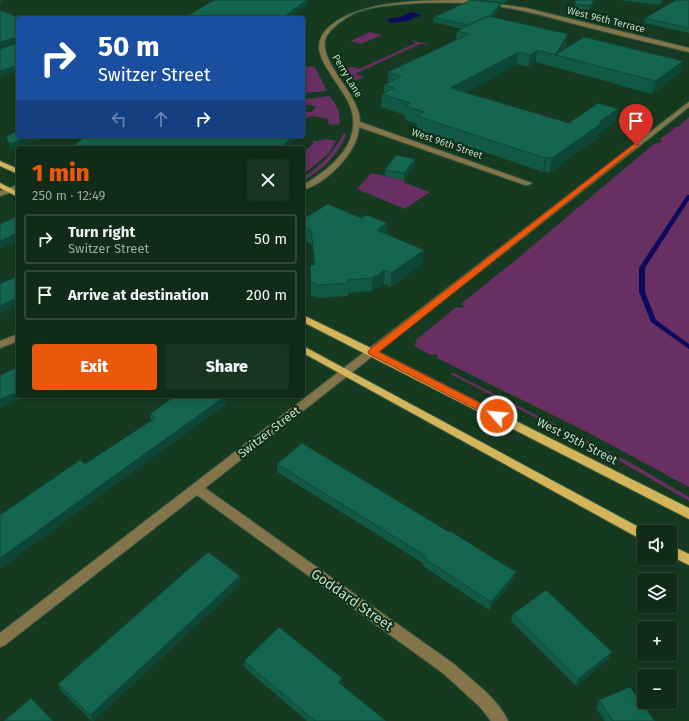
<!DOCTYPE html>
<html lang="en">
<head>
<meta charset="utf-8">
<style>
  body { margin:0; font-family:"Fira Sans",sans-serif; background:#193421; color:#f1f3f6; height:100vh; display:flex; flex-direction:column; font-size:15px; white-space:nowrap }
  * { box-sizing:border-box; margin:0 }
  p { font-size:13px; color:#9ca7a2 }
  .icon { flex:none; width:22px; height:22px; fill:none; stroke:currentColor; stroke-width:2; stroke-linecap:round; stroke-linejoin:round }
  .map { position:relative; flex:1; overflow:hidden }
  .details { position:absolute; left:16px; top:146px; width:289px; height:252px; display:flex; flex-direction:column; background:#102c18; border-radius:4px; box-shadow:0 2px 10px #0003,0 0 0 1px #304837 }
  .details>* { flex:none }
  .guide { position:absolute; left:16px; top:16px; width:289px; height:122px; border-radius:4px; box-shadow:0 2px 10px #0003,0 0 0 1px #304837; background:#1a4fa0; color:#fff; overflow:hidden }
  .controls { position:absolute; left:637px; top:525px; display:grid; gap:8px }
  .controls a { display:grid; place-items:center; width:40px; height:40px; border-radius:4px; background:#102c18; box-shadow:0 2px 10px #0003,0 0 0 1px #304837; font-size:20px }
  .pin { position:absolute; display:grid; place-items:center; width:34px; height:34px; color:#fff; margin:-41px -17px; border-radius:50% 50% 50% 0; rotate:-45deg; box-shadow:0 0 4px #0007 }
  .pin .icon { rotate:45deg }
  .me { position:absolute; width:44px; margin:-22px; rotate:297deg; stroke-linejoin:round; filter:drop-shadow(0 0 3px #0008) }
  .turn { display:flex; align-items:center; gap:14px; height:84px; padding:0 16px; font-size:18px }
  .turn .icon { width:52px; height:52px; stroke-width:2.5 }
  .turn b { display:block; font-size:28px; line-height:34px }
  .lanes { display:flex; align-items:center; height:38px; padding:0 16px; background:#0003; justify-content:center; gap:20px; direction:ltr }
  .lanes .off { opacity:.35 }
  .round { display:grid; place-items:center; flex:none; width:42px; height:42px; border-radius:4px; background:#193421 }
  .summary { display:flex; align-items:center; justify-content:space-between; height:68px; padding:0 16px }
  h1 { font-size:24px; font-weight:800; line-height:30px; color:#ea580c }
  .cta { display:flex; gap:8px; margin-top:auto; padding:8px 16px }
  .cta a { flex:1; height:46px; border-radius:4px; background:#ea580c; color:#fff; font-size:16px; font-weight:800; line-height:46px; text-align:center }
  .cta a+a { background:#193421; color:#f1f3f6 }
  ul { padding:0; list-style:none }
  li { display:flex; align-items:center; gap:12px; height:50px; margin:0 8px 6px; padding:0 8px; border:2px solid #304837; border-radius:4px }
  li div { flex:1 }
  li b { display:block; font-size:15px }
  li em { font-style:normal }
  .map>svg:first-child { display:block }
</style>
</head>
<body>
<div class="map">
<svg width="689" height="721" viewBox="0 0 689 721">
  <rect width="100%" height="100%" fill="#163a20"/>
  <g fill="#672f62">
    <polygon points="370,32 382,35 361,44 350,41"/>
    <path d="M410,40L431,45L420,44L355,74L364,77C359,80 353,81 347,79L343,70C348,65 353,67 359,69L416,43Z"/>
    <polygon points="303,66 315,67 327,91 303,93"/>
    <path d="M330,96C336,105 342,114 339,125L328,124L329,119L312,116L303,120V112H312L316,106L306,105L305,99Z"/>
    <polygon points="689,117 689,487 587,432 437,358 437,354 431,355 414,346 417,339 455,308 458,307 462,308 465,306 461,304 463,302 512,263 654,144 662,142 660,139 676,127 682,126 680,125"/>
    <path d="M344,133L346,135L345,138C336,157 321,171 303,181V177C321,166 334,152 344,133Z"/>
    <polygon points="325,139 336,141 329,153 303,175 303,153 314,143 312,142 313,141 318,141"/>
    <polygon points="371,173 404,180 405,183 430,192 405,209 357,189"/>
    <polygon points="453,373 631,463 689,497 689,501 604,452 450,374"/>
  </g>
  <polygon fill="#0d0a5e" points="411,12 422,15 407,21 390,23 387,19 400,17"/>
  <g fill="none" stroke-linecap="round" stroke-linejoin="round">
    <polygon fill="#0d0a5e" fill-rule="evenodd" points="687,195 689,195 689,200 645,268 645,292 656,320 689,344 689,349 651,322 639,292 639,268"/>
    <defs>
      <g id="minor">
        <path d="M467,0L526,8L689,48V52C650,43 610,33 571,23C545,16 519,9 491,5C462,2 433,2 404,4C383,6 360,7 343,20C336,25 328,31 325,40C320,64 360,95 360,122L532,183L528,185H525L359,127C358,152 327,183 303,190V185C331,169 364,142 350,106C344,90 324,69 320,53C317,42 322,33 330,26C361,0 426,0 467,0Z"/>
        <path d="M689,102V107L205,488L454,664C472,681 498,698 508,721H491L480,707L444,674L197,495L5,645L0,647V633Z"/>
        <polygon points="18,185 18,190 0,196 0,191"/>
        <polygon points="18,334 18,341 0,348 0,341"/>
      </g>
      <g id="major">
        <polygon points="0,161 18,169 18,174 0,166"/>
        <polygon points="0,183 18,192 18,197 0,188"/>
        <polygon points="303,315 375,350 689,508 689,519 303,322"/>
        <polygon points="303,346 648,532 644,532 644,541 303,353"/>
        <polygon points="670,545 689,554 689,565 670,556"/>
      </g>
    </defs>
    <use href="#minor" stroke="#36573f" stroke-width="2"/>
    <use href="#major" stroke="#36573f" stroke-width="2"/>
    <use href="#minor" fill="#83744a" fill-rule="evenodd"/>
    <use href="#major" fill="#d5b559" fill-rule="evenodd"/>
  </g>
  <g fill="#115845">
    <polygon points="481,0 507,0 504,3"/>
    <polygon points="575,0 596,0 589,10 575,8"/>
    <polygon points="619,0 663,0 660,5"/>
    <polygon points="689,0 689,33 644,23 645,18"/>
    <polygon points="500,8 493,17 566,46 565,49 680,73 652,94 536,62 528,67 517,64 465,93 569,123 615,122 599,134 599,137 549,173 544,171 543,172 417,129 417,124 405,120 405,115 381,107 382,94 384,93 384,85 388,83 388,72 456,40 457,31 461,29 433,22 434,17"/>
    <polygon points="18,136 46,136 12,150 8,142 6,137"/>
    <polygon points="415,159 415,166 404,180 385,176 385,170"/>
    <polygon points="303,219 387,234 423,263 391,287 384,284 372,291 348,293 348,296 318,298 311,295 310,266 314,265 312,244 303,240"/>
    <polygon points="175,396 226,396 224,397 225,405 85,464 151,421 150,414"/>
    <polygon points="277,464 449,532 516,572 514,579 489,610 423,566 423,563 277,472"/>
    <polygon points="241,584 93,721 92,721 61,691 58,684"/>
    <polygon points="513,614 612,652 609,659 576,686 511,621"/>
    <polygon points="244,661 342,678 342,685 386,721 307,721 245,668"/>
    <polygon points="599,700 655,721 605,721 596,708"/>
  </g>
  <g fill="#0e4738">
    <polygon points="0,0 4,0 0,6"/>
    <polygon points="307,0 308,4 288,18 282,18"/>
    <polygon points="594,0 596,0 589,10 590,6"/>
    <polygon points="501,3 500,8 489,21 469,31"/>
    <polygon points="568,34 566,46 560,56 555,55"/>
    <polygon points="18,37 18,42 0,47 0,42"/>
    <polygon points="537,50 536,62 528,67 530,55"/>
    <polygon points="519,52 517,64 449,102 450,88"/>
    <polygon points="683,61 680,73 652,94 655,81"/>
    <polygon points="18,65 18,71 0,77 0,71"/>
    <polygon points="618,109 615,122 599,134 599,137 549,173 552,158"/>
    <polygon points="31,136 46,136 12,150 10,144"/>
    <polygon points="292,136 295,136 296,138 286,148 280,148"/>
    <polygon points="547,157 544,171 543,172 545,158"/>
    <polygon points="415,159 415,166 404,180 404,173"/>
    <polygon points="387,223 387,236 377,230"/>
    <polygon points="18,233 18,241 0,249 0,241"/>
    <polygon points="424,250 423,263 391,287 391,273"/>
    <polygon points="385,270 384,284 372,291 372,278"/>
    <polygon points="18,297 18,305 0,314 0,306"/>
    <polygon points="18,392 18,396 29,396 0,408 0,399"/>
    <polygon points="218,396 226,396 224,397 225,405 0,569 0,558"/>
    <polygon points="516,572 514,579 489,610 491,602"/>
    <polygon points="240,576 241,584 93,721 92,721 90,715"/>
    <polygon points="612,652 609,659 576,686 578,679"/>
    <polygon points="342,678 342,685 338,682"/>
  </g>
  <g fill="#146650" stroke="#0e4738">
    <polygon points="214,0 307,0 282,18 184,18"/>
    <polygon points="471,0 501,3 490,16 488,16 468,25 434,17"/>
    <polygon points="576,0 594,0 590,6 575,4"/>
    <polygon points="676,0 689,0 689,28 645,18"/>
    <polygon points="0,10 19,18 18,18 18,65 0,71 0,49 17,43 18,37 0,42"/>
    <polygon points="42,15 48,18 32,18"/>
    <polygon points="488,16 568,34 555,55 584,37 683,61 655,81 537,50 530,55 519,52 450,88 569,123 598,103 618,109 599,122 602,123 552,158 547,157 545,158 417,116 424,112 405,106 410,103 382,94 394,88 384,85 401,76 388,72 469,34 457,31"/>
    <polygon points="18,130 18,136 31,136 10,144 6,137"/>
    <polygon points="87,136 292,136 280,148 81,148 72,146"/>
    <polygon points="396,155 415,159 404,173 385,170"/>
    <polygon points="328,204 361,218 367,215 387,223 377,230 424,250 391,273 385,270 372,278 348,280 348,283 318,285 311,282 310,266 315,264 311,231 303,227 303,219"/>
    <polygon points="18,216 18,233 0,241 0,224"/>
    <polygon points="18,276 18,297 0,306 0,284"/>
    <polygon points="18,367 18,392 0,399 0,375"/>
    <polygon points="175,396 223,396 224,397 0,558 0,515 80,460 85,464 155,418 150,414"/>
    <polygon points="302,443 449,532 450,531 516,572 491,602 424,558 426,556 277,464"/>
    <polygon points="208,552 240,576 90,715 58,684"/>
    <polygon points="546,590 612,652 578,679 513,614"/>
    <polygon points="279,627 342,678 338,682 386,721 315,721 244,661"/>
    <polygon points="630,687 655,721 613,721 599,700"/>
    <polygon points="31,698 53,721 4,721"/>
  </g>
  <polygon fill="#ea580c" stroke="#983908" points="634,144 639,145 379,352 500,413 502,416 500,418 493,418 369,354 368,352 369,350"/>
  <g text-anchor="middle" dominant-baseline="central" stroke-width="4" stroke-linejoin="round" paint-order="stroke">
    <g font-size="10" fill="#c8dccb" stroke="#0b2f16">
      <text transform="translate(606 20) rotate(14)">West 96th Terrace</text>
      <text transform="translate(347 76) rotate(59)">Perry Lane</text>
      <text transform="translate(447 144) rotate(19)">West 96th Street</text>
    </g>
    <g font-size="12" fill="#c8dccb" stroke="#0b2f16">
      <text transform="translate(269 432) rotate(-38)">Switzer Street</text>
      <text transform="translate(577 441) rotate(27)">West 95th Street</text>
    </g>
    <g font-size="14" fill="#c8dccb" stroke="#0b2f16">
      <text transform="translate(352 600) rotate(35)">Goddard Street</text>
    </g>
  </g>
</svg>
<div class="controls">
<a><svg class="icon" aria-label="sound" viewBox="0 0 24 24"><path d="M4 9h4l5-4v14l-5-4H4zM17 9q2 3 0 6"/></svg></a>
<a><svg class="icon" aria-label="layers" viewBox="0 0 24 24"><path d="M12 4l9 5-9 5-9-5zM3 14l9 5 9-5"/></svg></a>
<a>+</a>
<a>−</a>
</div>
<div class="pin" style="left:636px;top:145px;background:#d93025"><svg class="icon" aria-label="arrive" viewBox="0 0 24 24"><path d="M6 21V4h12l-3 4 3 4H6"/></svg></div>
<svg class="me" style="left:497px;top:416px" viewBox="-20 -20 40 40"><circle r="17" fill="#ea580c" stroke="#fff" stroke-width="3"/><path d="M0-11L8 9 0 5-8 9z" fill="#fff"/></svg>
<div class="guide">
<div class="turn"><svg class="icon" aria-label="right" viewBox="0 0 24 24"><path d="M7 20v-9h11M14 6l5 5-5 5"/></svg><div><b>50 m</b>Switzer Street</div></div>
<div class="lanes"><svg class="icon off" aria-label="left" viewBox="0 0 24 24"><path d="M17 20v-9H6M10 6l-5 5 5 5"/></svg><svg class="icon off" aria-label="ahead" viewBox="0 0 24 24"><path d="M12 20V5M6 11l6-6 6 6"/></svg><svg class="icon" aria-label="right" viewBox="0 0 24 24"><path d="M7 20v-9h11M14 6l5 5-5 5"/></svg></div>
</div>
<section class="details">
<div class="summary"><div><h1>1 min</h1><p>250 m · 12:49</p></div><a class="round"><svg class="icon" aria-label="close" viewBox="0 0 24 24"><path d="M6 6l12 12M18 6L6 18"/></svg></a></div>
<ul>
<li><svg class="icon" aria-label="right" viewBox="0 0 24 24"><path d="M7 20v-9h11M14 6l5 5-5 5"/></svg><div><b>Turn right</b><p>Switzer Street</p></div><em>50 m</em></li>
<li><svg class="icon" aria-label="arrive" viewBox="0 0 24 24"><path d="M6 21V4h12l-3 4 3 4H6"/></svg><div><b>Arrive at destination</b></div><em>200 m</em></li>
</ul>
<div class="cta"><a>Exit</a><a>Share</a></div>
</section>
</div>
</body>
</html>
